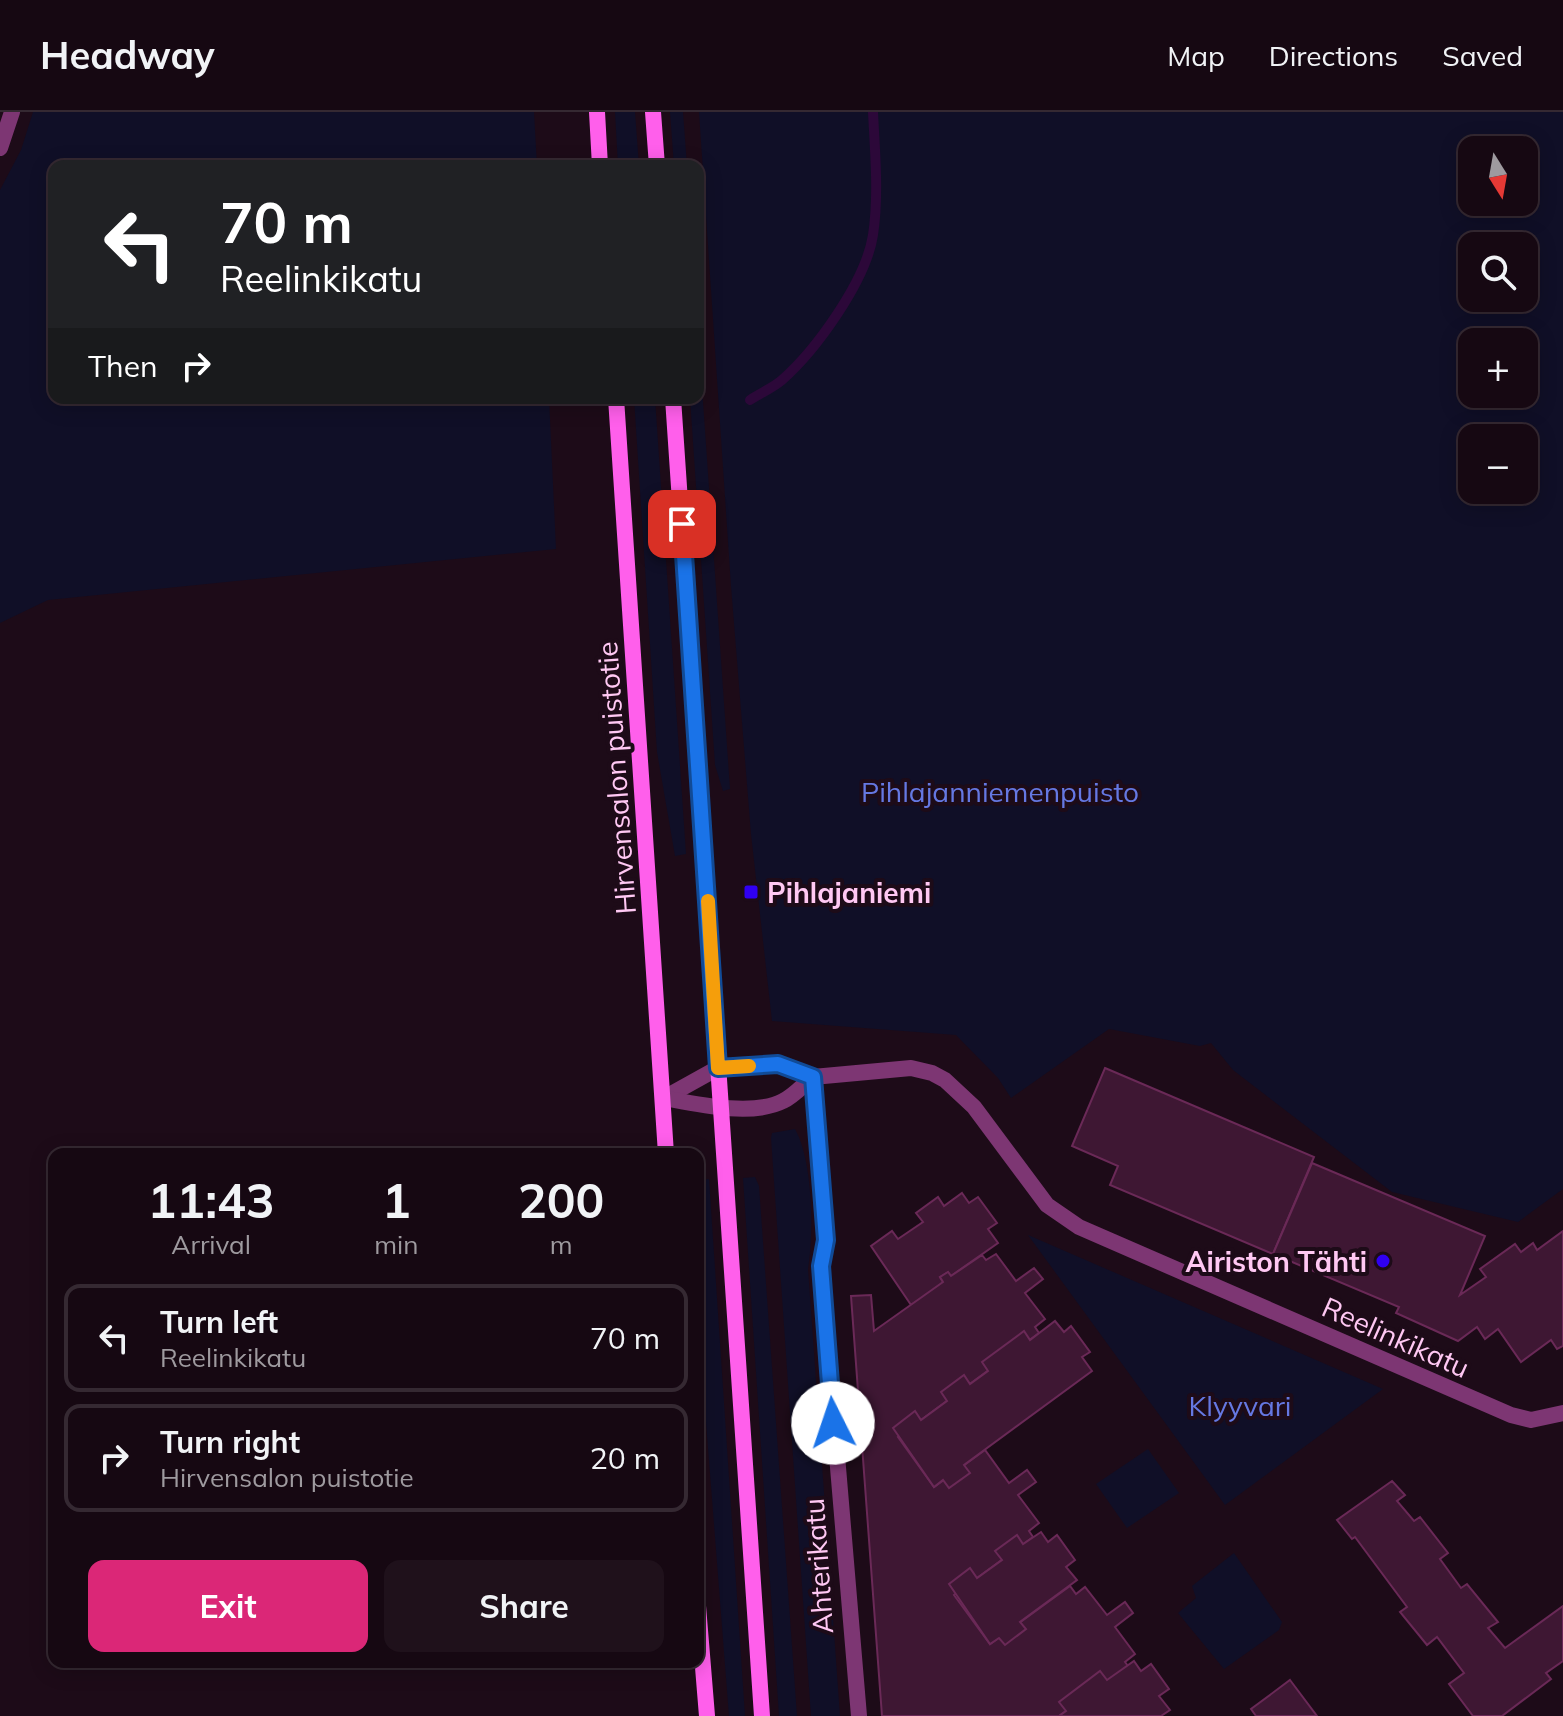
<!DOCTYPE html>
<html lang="en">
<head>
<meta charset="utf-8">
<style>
  body { margin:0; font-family:Mulish,sans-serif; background:#1f111b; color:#f1f3f6; height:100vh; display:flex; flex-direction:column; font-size:30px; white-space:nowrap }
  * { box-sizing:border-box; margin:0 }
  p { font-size:26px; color:#9e9a9f }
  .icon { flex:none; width:44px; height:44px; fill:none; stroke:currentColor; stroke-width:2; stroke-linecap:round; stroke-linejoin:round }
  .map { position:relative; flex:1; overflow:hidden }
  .panel { position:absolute; left:48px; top:1036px; width:656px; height:520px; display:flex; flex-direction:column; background:#160812; border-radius:16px; box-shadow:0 4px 20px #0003,0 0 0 2px #352932 }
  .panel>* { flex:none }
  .hud { position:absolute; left:48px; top:48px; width:656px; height:244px; border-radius:16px; box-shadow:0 4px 20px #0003,0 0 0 2px #352932; background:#202124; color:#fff; overflow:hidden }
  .needle { width:52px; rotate:169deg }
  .controls { position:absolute; left:1458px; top:24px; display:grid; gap:16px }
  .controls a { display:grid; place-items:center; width:80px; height:80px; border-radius:16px; background:#160812; box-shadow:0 4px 20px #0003,0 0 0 2px #352932; font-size:40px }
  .pin { position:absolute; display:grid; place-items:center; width:68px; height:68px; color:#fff; margin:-34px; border-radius:16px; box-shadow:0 4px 12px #0006 }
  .me { position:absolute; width:88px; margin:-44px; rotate:356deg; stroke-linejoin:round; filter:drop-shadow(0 0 6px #0008) }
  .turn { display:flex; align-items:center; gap:28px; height:168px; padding:0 40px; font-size:36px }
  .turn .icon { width:104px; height:104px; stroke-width:2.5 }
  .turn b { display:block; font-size:56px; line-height:68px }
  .then { display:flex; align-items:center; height:76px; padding:0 40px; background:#0003; gap:16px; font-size:30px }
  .eta { display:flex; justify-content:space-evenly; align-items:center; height:136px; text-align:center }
  .eta b { font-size:48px; font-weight:700; line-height:56px }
  .button { display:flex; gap:16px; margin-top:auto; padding:16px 40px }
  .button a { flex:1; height:92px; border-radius:16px; background:#db2777; color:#fff; font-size:32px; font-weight:700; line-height:92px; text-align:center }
  .button a+a { background:#1f111b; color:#f1f3f6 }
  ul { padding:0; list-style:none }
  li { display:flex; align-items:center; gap:24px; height:108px; margin:0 16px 12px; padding:0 24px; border:4px solid #352932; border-radius:16px }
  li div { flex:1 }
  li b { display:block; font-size:30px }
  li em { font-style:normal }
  header { display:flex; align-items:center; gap:48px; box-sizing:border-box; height:112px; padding:0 40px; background:#160812; border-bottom:2px solid #352932 }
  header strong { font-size:38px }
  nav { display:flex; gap:44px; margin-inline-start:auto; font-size:28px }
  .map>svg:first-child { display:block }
</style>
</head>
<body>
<header>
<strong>Headway</strong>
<nav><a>Map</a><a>Directions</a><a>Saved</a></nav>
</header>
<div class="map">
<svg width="1563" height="1604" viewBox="0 0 1563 1604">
  <rect width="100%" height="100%" fill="#1d0b18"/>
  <g fill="#100f27" fill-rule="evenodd">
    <polygon points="33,0 534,0 537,54 54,54 54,286 549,286 556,437 48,488 0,511 0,78 21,38"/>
    <polygon points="615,0 635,0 639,54 618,54"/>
    <polygon points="670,0 683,0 687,54 674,54"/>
    <path d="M699,0H1563V1077L1518,1110L1392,1080L1233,958L1211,931L1200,934L1109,917L1011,986L998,966L956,923L772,909L751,722L731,474ZM1472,38H1524V90H1472ZM1472,134H1524V186H1472ZM1472,230H1524V282H1472ZM1472,326H1524V378H1472Z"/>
    <polygon points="698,218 730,677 723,679 715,653 690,286 698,286"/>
    <polygon points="634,286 655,286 686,742 675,744 657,640"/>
    <path d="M795,1017C813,1049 814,1120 808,1157L840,1604H811L771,1026L772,1021Z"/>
    <polygon points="755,1065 759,1074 797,1604 779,1604 743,1066"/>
    <polygon points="709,1067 745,1604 729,1604 698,1208 698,1068"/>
    <polygon points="1028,1123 1383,1277 1225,1393"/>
    <polygon points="1148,1337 1179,1381 1127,1416 1096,1372"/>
    <polygon points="1234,1441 1282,1510 1279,1518 1224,1557 1178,1501 1196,1486 1192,1474"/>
  </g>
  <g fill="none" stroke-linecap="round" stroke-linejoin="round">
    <path stroke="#2c0839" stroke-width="10" d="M750,288C760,281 773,276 782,268C816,238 866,169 873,123C879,83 875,41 873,0"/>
  </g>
  <g fill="#3e1733" stroke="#6a2957" stroke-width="2">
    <polygon points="1105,956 1314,1045 1273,1142 1110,1073 1118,1054 1072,1034"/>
    <polygon points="1312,1051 1485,1124 1460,1183 1486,1165 1480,1157 1515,1132 1521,1140 1533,1131 1537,1138 1563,1119 1563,1234 1557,1237 1551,1228 1521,1250 1498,1217 1485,1227 1477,1215 1458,1229 1396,1201 1399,1195 1273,1142"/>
    <polygon points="962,1081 969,1091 978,1085 997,1111 988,1117 998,1131 951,1164 948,1160 940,1165 948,1178 927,1193 922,1186 911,1193 871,1134 892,1119 898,1127 923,1110 916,1101 938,1085 944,1094"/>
    <polygon points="996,1142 1016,1169 1034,1156 1043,1167 1025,1181 1045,1207 1035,1215 1039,1221 898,1325 934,1375 985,1338 1009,1371 1027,1358 1036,1370 1018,1383 1039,1411 1029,1419 1033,1425 954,1483 990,1532 1070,1474 1076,1482 1085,1475 1107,1503 1125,1490 1133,1501 1115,1515 1135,1542 1125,1550 1128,1554 1059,1604 882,1604 851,1184 871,1183 874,1219 943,1170 940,1165 948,1160 951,1164 982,1143 986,1148"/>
    <polygon points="1055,1209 1064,1220 1071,1214 1090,1240 1082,1245 1092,1259 964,1353 970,1361 949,1376 943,1368 934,1375 893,1316 915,1299 921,1308 947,1289 941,1280 964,1263 970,1272 988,1259 982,1250 1024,1219 1030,1228"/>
    <polygon points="1392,1369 1405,1383 1397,1389 1414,1409 1420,1405 1448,1441 1440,1447 1461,1476 1467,1472 1498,1510 1488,1516 1505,1536 1563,1494 1563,1549 1546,1561 1551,1567 1502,1604 1473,1604 1449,1572 1464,1561 1437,1525 1427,1533 1400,1500 1407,1495 1355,1425 1352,1427 1337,1408"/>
    <polygon points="1041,1420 1048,1430 1057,1423 1075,1448 1066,1455 1077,1468 1020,1510 1026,1517 1005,1533 999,1526 990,1532 949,1472 970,1456 977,1466 1002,1448 995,1439 1017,1423 1023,1432"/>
    <polygon points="1134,1549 1141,1559 1151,1552 1169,1577 1159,1584 1170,1598 1161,1604 1059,1604 1066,1599 1059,1590 1100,1559 1107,1568"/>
    <polygon points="1290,1568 1317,1604 1256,1604 1251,1597"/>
  </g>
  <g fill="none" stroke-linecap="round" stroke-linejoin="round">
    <polyline stroke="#7d3673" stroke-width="16" points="0,36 12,0"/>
    <g stroke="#7d3673" stroke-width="16">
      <polyline points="813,965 826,1128 821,1154 859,1604"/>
      <polyline points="664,986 718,956 778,952 813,965 911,956 932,961 945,968 974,995 1047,1093 1079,1115 1511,1303 1531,1308 1563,1301"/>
      <path d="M664,986C696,992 752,1005 783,989C794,984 804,972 813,965"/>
    </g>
    <g stroke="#ff5feb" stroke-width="16">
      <polyline points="597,0 600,54"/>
      <polyline points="653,0 657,54"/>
      <polyline points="616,286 666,1042"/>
      <polyline points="673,286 762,1604"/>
      <polyline points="698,1494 707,1604"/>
    </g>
  </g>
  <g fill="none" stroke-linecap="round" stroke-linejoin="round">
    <defs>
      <polyline id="route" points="682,412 718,956 778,952 813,965 826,1128 821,1154 833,1311"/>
    </defs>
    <use href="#route" stroke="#114b97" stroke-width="20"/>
    <use href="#route" stroke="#1a73e8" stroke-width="14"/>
    <polyline stroke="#f59e0b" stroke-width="14" points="708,789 718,956 749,954"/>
  </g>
  <g fill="#3000f3" stroke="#1d0b18" stroke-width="3">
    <rect x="743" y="772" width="16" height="16" rx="4"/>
    <circle cx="1383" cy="1149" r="8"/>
  </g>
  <g text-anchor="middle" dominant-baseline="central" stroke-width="8" stroke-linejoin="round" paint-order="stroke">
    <g font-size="28" fill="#ffc8f3" stroke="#1d0b18">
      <text transform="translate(616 666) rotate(-94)">Hirvensalon puistotie</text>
      <text transform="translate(1396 1225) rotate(24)">Reelinkikatu</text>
      <text transform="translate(818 1454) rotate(-94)">Ahterikatu</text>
    </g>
    <g font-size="28" fill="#6578e2" stroke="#1d0b18">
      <text x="1000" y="679">Pihlajanniemenpuisto</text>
      <text x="1240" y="1293">Klyyvari</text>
    </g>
    <g font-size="28" font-weight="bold" fill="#ffc8f3" stroke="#1d0b18" text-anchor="start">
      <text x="767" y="780">Pihlajaniemi</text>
      <text x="1367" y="1149" text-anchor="end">Airiston Tähti</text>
    </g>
  </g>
</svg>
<div class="controls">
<a><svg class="needle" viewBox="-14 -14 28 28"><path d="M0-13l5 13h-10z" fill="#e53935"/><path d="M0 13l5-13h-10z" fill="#9e9a9f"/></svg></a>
<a><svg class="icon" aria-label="search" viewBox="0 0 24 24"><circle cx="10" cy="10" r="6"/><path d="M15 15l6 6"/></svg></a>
<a>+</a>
<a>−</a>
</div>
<div class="pin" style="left:682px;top:412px;background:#d93025"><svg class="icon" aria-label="arrive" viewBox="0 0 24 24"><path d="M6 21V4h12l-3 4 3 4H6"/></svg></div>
<svg class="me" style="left:833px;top:1311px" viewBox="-20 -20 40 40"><circle r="19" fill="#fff"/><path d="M0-13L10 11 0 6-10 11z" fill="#1a73e8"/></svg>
<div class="hud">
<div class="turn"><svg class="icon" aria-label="left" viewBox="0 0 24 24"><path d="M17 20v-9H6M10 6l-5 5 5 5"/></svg><div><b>70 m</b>Reelinkikatu</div></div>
<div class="then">Then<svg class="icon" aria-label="right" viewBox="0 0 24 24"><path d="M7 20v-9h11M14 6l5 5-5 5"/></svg></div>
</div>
<section class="panel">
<div class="eta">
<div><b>11:43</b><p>Arrival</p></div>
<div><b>1</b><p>min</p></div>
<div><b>200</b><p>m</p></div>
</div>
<ul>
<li><svg class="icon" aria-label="left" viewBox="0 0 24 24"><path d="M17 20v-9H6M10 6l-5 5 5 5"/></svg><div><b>Turn left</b><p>Reelinkikatu</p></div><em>70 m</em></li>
<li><svg class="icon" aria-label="right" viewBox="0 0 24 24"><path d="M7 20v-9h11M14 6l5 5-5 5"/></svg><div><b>Turn right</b><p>Hirvensalon puistotie</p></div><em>20 m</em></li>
</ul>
<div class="button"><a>Exit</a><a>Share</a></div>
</section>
</div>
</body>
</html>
